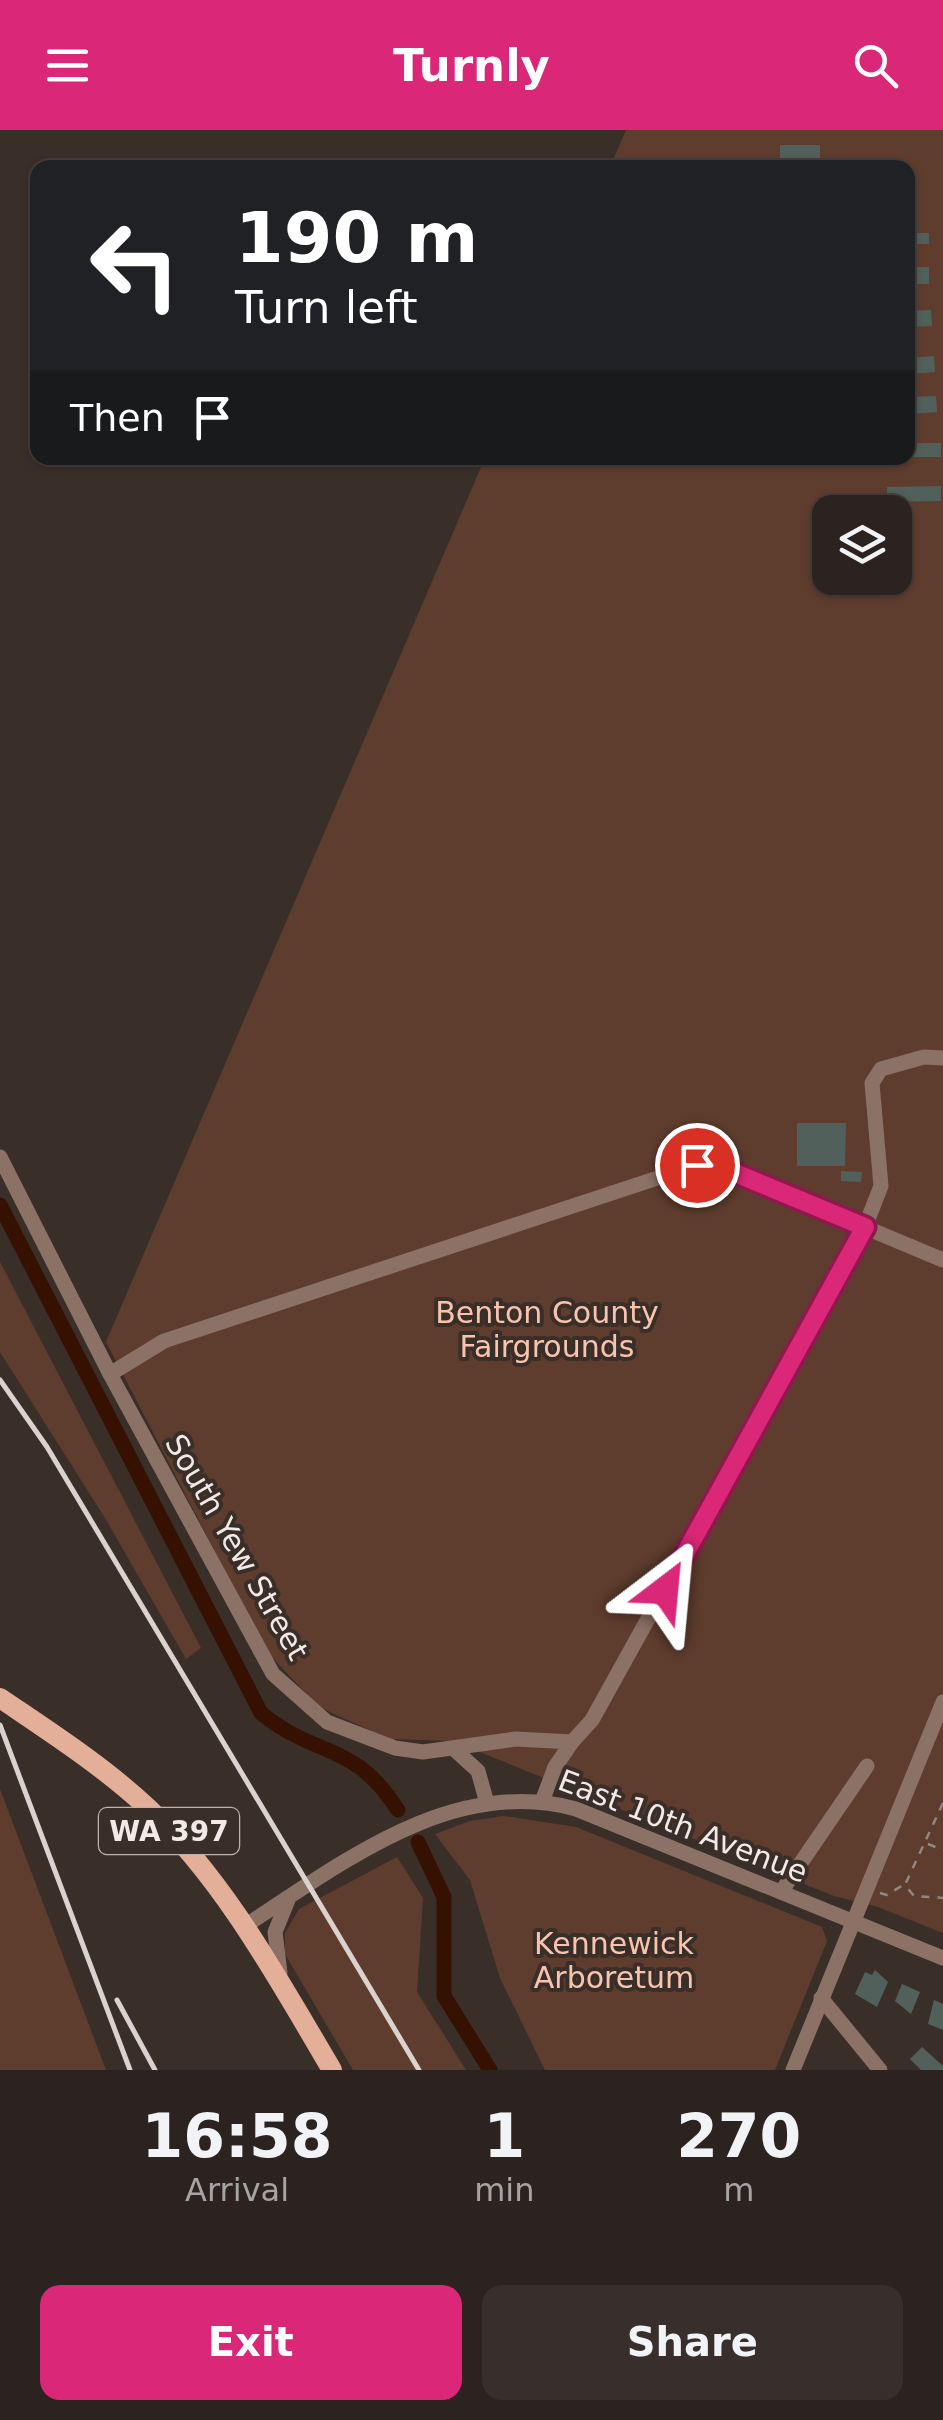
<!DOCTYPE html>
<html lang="en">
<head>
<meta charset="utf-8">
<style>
  body { margin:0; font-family:"DejaVu Sans",sans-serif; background:#382f2c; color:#f1f3f6; height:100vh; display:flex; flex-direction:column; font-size:38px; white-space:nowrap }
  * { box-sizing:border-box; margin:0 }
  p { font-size:32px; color:#a6a4a4 }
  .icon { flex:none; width:55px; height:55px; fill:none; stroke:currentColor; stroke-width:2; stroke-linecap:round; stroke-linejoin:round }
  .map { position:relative; height:1940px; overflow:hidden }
  .sheet { display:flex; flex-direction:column; background:#2c221f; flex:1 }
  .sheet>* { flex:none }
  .top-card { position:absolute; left:30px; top:30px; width:885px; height:305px; border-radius:20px; box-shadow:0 2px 8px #0004,0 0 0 2px #483f3d; background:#202124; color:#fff; overflow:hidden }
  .tools { position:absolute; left:812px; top:365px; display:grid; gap:20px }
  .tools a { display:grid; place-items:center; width:100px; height:100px; border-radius:20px; background:#2c221f; box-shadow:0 2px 8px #0004,0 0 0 2px #483f3d; font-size:50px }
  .pin { position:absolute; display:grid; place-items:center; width:85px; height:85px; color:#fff; margin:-42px; border:5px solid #fff; border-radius:50%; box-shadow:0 2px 10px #0007 }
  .me { position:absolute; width:110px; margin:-55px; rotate:29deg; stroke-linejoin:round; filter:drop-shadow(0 0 8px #0008) }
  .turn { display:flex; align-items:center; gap:35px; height:210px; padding:0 40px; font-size:45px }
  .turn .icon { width:130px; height:130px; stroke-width:2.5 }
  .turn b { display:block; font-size:70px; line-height:85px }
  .then { display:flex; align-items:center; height:95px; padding:0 40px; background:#0003; gap:20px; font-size:38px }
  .eta { display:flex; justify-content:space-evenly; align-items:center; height:170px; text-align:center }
  .eta b { font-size:60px; font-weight:700; line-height:70px }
  .button { display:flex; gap:20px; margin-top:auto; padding:20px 40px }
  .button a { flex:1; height:115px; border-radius:20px; background:#db2777; color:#fff; font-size:40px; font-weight:700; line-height:115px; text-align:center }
  .button a+a { background:#382f2c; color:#f1f3f6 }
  header { display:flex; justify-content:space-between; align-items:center; height:130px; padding:0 40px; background:#db2777; color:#fff; font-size:45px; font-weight:700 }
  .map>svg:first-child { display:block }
</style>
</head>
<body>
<header><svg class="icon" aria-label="menu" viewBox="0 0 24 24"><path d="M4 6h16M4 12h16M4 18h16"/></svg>Turnly<svg class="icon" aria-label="search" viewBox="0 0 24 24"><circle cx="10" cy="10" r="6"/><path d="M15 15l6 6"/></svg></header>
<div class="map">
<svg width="943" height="1940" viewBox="0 0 943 1940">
  <rect width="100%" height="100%" fill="#3a2e29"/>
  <g fill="#5f3d2e" fill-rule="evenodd">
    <path d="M626,0H943V1803L878,1777L834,1766L453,1611L389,1609L319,1577L268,1523L106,1212L485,328H908V38L610,37ZM830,382H895V448H830Z"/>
    <polygon points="0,1132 201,1518 186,1529 105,1388 0,1222"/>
    <polygon points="0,1659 106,1940 0,1940"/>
    <polygon points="504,1686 576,1697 822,1797 827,1811 775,1940 545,1940 500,1848 470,1750 435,1704 470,1691"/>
    <polygon points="397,1727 423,1768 417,1862 466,1940 353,1940 285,1824 285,1803 299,1779"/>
  </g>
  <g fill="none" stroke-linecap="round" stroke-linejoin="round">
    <g stroke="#361102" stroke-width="15">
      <path d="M0,1075L261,1583C317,1629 353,1610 398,1680"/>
      <polyline points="418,1712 444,1767 444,1866 490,1940"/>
    </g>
  </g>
  <g fill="#51605b">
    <polygon points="780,15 820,15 820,29 780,30"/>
    <rect x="908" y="103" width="21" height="11"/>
    <rect x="908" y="137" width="21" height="17"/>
    <polygon points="931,180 932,196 908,197 908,181"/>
    <polygon points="934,226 935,242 908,244 908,228"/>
    <polygon points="936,266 937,282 908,284 908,267"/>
    <rect x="908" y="313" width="33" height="14"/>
    <polygon points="941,356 941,371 887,372 887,357"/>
    <polygon points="797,993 846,993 845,1036 797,1036"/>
    <polygon points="841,1041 862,1042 861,1052 841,1051"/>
    <polygon points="875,1840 888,1852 877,1877 855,1864 865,1842 872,1845"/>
    <polygon points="902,1854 920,1862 911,1884 895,1871"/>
    <polygon points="934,1870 943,1874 943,1900 928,1894"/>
    <polygon points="922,1917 943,1936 943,1940 921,1940 910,1929"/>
  </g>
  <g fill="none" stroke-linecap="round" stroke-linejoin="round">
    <g stroke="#908682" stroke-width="2.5" stroke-dasharray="8 8" stroke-linecap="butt">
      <polyline points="943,1673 905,1755 914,1766 943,1768"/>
      <polyline points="928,1714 943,1720"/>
      <polyline points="880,1763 887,1765 903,1755"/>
    </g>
    <g stroke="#8b7166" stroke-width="15">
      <polyline points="0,1027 110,1244 273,1544 327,1592 395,1618 423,1622 516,1609 572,1612 555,1637 543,1669"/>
      <polyline points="110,1244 164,1211 697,1035 723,1038 943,1130"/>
      <polyline points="572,1612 592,1590 865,1097 881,1056 872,953 881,939 924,927 943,928"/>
      <polyline points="455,1620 478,1641 487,1673"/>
      <polyline points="781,1762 867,1636"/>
      <path d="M245,1796C342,1733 454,1645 576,1679L943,1828"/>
      <polyline points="280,1843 275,1802 288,1770"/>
      <polyline points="821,1868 880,1940"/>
      <polyline points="793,1940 943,1572"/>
    </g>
    <path stroke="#e4af99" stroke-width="20" d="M0,1568C50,1602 103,1636 148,1678C225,1751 278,1849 332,1940"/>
    <g stroke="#dbd2cf" stroke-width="5">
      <polyline points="0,1250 47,1317 419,1940"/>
      <polyline points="0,1595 130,1940"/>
      <polyline points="117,1870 155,1940"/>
    </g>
  </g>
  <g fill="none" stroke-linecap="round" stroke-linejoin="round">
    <defs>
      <polyline id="route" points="665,1460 865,1097 723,1038 697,1035"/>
    </defs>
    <use href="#route" stroke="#8e194d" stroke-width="25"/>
    <use href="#route" stroke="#db2777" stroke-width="18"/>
  </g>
  <g text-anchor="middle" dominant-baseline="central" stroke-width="8" stroke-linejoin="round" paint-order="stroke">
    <rect fill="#3a2e29" stroke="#bcb2ae" stroke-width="2.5" x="99" y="1678" width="140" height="46" rx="8"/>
    <g font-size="28" font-weight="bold" fill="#f3eae7">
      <text x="169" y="1701">WA 397</text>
    </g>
    <g font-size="30" fill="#f9c4af" stroke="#3a2e29">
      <text x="547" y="1182">Benton County<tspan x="547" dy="34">Fairgrounds</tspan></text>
      <text x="614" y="1813">Kennewick<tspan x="614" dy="34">Arboretum</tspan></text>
    </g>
    <g font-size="30" fill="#f3eae7" stroke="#3a2e29">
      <text transform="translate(237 1417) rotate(60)">South Yew Street</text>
      <text transform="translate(683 1696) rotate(21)">East 10th Avenue</text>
    </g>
  </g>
</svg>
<div class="tools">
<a><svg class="icon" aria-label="layers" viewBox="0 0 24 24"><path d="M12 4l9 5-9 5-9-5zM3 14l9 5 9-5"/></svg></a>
</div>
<div class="pin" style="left:697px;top:1035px;background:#d93025"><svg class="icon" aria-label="arrive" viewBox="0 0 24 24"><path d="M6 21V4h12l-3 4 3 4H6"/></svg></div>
<svg class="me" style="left:665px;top:1460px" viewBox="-20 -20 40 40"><path d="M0-17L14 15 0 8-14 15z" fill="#db2777" stroke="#fff" stroke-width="4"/></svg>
<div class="top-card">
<div class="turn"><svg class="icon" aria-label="left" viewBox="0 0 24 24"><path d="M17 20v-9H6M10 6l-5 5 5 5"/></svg><div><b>190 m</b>Turn left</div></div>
<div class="then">Then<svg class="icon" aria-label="arrive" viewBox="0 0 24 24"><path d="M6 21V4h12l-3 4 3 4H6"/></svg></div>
</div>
</div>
<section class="sheet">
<div class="eta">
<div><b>16:58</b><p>Arrival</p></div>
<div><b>1</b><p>min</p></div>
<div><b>270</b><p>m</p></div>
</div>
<div class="button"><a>Exit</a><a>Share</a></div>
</section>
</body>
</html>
